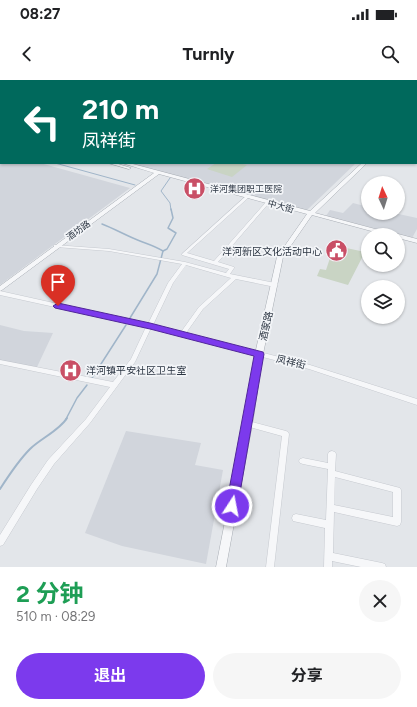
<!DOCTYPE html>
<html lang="zh">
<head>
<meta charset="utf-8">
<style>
  body { margin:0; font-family:Figtree,"Noto Sans SC",sans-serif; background:#f6f6f6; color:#202124; height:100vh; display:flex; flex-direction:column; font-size:15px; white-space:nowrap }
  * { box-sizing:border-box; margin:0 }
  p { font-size:13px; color:#757577 }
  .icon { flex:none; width:22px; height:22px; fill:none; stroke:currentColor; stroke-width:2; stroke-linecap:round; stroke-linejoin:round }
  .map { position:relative; height:487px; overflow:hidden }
  .details { display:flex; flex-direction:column; background:#fff; flex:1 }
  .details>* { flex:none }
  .top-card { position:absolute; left:0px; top:0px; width:417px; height:84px; box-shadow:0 1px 3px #0004; background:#00695c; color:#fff; overflow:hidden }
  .needle { width:26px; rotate:356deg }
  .controls { position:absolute; left:361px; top:96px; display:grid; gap:8px }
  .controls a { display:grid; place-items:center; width:44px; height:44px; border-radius:50%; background:#fff; box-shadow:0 1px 3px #0004; font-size:20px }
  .pin { position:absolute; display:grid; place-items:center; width:34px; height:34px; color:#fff; margin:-41px -17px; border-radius:50% 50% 50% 0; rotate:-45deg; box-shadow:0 0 4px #0007 }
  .pin .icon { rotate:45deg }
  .me { position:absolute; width:44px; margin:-22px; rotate:11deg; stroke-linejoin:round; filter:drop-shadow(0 0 3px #0008) }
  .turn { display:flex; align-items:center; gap:14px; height:84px; padding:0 16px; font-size:18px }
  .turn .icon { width:52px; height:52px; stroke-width:2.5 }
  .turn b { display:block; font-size:28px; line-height:34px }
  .round { display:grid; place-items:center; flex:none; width:42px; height:42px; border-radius:21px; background:#f6f6f6 }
  .head { display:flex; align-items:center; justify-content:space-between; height:68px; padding:0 16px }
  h1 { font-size:24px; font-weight:700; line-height:30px; color:#1e9e55 }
  .button { display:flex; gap:8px; margin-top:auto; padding:8px 16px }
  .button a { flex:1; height:46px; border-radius:24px; background:#7c3aed; color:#fff; font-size:16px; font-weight:700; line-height:46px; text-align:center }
  .button a+a { background:#f6f6f6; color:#202124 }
  .status { display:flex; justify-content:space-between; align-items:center; height:28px; padding:0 20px; background:#fff; direction:ltr }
  .status svg { height:11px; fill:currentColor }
  header { display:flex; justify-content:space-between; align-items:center; height:52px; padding:0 16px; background:#fff; font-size:18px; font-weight:700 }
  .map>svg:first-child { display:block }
</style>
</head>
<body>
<div class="status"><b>08:27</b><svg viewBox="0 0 49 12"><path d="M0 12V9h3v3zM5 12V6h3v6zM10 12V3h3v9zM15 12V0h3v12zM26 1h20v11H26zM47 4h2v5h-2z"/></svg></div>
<header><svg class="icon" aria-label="back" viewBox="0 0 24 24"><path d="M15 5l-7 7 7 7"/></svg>Turnly<svg class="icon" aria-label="search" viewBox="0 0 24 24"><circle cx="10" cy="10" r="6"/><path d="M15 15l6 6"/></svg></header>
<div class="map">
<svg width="417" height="487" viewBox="0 0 417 487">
  <rect width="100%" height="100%" fill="#e3e6ea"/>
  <g fill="#d1d5dc">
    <polygon points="0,0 382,0 388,1 1,1 1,49"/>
    <polygon points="0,72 1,83 40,83 130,108 0,205"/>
    <polygon points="128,83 356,83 306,131"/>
    <polygon points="353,123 368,127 368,133 394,133 417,138 417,149 412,158 326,136 330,130 343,133"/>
    <polygon points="0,245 24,251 53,253 37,287 0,280"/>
    <polygon points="126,351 201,363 195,385 223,390 206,484 122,466 85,453"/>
  </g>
  <g fill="#c9d4c4">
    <polygon points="216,83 238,83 247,85 232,97 207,89"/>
    <polygon points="337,166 365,172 348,205 317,196 320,189 326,190 330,178 333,178"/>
  </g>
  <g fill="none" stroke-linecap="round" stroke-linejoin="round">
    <g stroke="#a0b5c9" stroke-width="1">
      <polyline points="55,83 135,105"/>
      <polyline points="170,98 161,111 170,123 171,130"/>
    </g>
    <g stroke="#a0b5c9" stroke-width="1.5">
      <path d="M102,144C115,149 127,156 140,161C148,164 155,166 163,171"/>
      <polyline points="130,238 157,194 163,171 167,169 176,153 168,148 173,138 171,129"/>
      <polyline points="92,298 126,245"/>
      <polyline points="66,339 77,318 87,305"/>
    </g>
    <path stroke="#a0b5c9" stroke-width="2" d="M0,409C9,395 18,381 30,369C40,359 60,350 67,338"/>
    <defs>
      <g id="minor">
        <polygon points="147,0 150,0 149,1 146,1"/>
        <path d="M246,116L249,117L187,173L214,181L267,121H269V123L218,182L234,187V188L230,194L275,203L278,205L275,207L236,199L203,229L186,253L310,285L417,319V325L309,289L151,248L135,282L90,343L54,384L37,409L3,465L0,466V455L31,405L48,380L86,339L110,307L0,284V280L113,302L131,279L146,247L0,215V211L148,244L168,203L182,184L109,171L56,167H54V165L109,169L185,182L226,193L229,189L182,175V174ZM186,185L231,198L199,227L181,252L153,245L173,203Z"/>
        <polygon points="248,341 286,351 288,352 289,354 274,487 266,487 282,356 246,346 245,344 246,342"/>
        <path d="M332,371L335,372L336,374L335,391L400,408L401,410V442L400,445L397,446L334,432L333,473L382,483L385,484L386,487H361L332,481V487H324L325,448L293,441L292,438L293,435L296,434L326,440L328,389L303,384L300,383L299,381L300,379L303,378L328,383V374L329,372ZM335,397L393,412V437L334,425Z"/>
      </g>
      <g id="tertiary">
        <rect x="416" y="33" width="1" height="3"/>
        <rect x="0" y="49" width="1" height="3"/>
        <rect x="416" y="54" width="1" height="2"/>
        <rect x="0" y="62" width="1" height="3"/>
        <polygon points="108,83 115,83 131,88 129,89"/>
        <polygon points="122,83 129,83 310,131 362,83 367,83 315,133 394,154 395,155 386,155 312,135 283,177 263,274 253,340 226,487 216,487 245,340 255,274 277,177 307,134 159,94 2,210 0,211 0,206 154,93"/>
        <polygon points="398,154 417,159 417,163 398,158 398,155 396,155"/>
      </g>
      <g id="primary">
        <polygon points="391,0 400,0 401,1 392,1"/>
        <rect x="416" y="2" width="1" height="2"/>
      </g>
    </defs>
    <use href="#minor" stroke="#a8adb4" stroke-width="0.5"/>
    <use href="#tertiary" stroke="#a8adb4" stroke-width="1"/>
    <use href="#primary" stroke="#a3abb6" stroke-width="1"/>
    <use href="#minor" fill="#f6f7f9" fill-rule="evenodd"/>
    <use href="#tertiary" fill="#f6f7f9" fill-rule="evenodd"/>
    <use href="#primary" fill="#fff" fill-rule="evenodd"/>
  </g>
  <polygon fill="#7c3aed" stroke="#51269a" points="58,223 150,243 263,272 264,274 237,430 232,432 228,430 226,426 254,276 150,249 55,228 53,226"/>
  <defs>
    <symbol id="hospital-disc" viewBox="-11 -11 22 22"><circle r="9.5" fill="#c94f66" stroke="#f3f5f8"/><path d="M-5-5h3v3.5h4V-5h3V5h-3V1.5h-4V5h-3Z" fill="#fff"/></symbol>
    <symbol id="civic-disc" viewBox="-11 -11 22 22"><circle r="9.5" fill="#c94f66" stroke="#f3f5f8"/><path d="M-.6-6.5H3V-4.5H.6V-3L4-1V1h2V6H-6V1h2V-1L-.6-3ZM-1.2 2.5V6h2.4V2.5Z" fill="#fff"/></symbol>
  </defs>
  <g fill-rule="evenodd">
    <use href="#hospital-disc" x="182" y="96" width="25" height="25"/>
    <use href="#civic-disc" x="324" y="158" width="25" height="25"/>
    <use href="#hospital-disc" x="58" y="278" width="25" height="25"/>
  </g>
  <g text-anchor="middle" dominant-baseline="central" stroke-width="3.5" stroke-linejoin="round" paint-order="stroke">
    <g font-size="9" fill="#2b3542" stroke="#f3f5f8" text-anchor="start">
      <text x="210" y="108">洋河集团职工医院</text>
    </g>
    <g font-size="9" fill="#2b3542" stroke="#f3f5f8">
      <text transform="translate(281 126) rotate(16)">中大街</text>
      <text transform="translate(78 150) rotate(-36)">酒坊路</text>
    </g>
    <g font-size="10" fill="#2b3542" stroke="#f3f5f8" text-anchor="end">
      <text x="322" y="171">洋河新区文化活动中心</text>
      <text x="86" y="290" text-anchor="start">洋河镇平安社区卫生室</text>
    </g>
    <g font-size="10" fill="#2b3542" stroke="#f3f5f8">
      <text transform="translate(266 246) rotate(-77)">酒家路</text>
      <text transform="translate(291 282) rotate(14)">凤祥街</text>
    </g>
  </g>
</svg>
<div class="controls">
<a><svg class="needle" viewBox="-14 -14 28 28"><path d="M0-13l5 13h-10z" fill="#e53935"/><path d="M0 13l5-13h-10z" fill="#757577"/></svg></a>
<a><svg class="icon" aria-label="search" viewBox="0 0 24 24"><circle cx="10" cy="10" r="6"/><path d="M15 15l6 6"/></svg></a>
<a><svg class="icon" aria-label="layers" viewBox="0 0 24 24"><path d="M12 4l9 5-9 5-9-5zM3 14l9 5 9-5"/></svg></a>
</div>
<div class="pin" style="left:58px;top:226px;background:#d93025"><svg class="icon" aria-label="arrive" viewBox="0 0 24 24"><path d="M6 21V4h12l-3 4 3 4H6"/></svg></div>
<svg class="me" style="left:232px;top:426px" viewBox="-20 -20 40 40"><circle r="17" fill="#7c3aed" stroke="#fff" stroke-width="3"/><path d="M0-11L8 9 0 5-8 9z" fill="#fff"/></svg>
<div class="top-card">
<div class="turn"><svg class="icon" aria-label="left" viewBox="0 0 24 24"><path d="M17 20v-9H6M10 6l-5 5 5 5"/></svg><div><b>210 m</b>凤祥街</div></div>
</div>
</div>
<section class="details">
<div class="head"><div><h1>2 分钟</h1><p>510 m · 08:29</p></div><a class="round"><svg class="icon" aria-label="close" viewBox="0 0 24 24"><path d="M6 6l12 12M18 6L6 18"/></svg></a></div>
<div class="button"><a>退出</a><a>分享</a></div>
</section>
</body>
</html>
